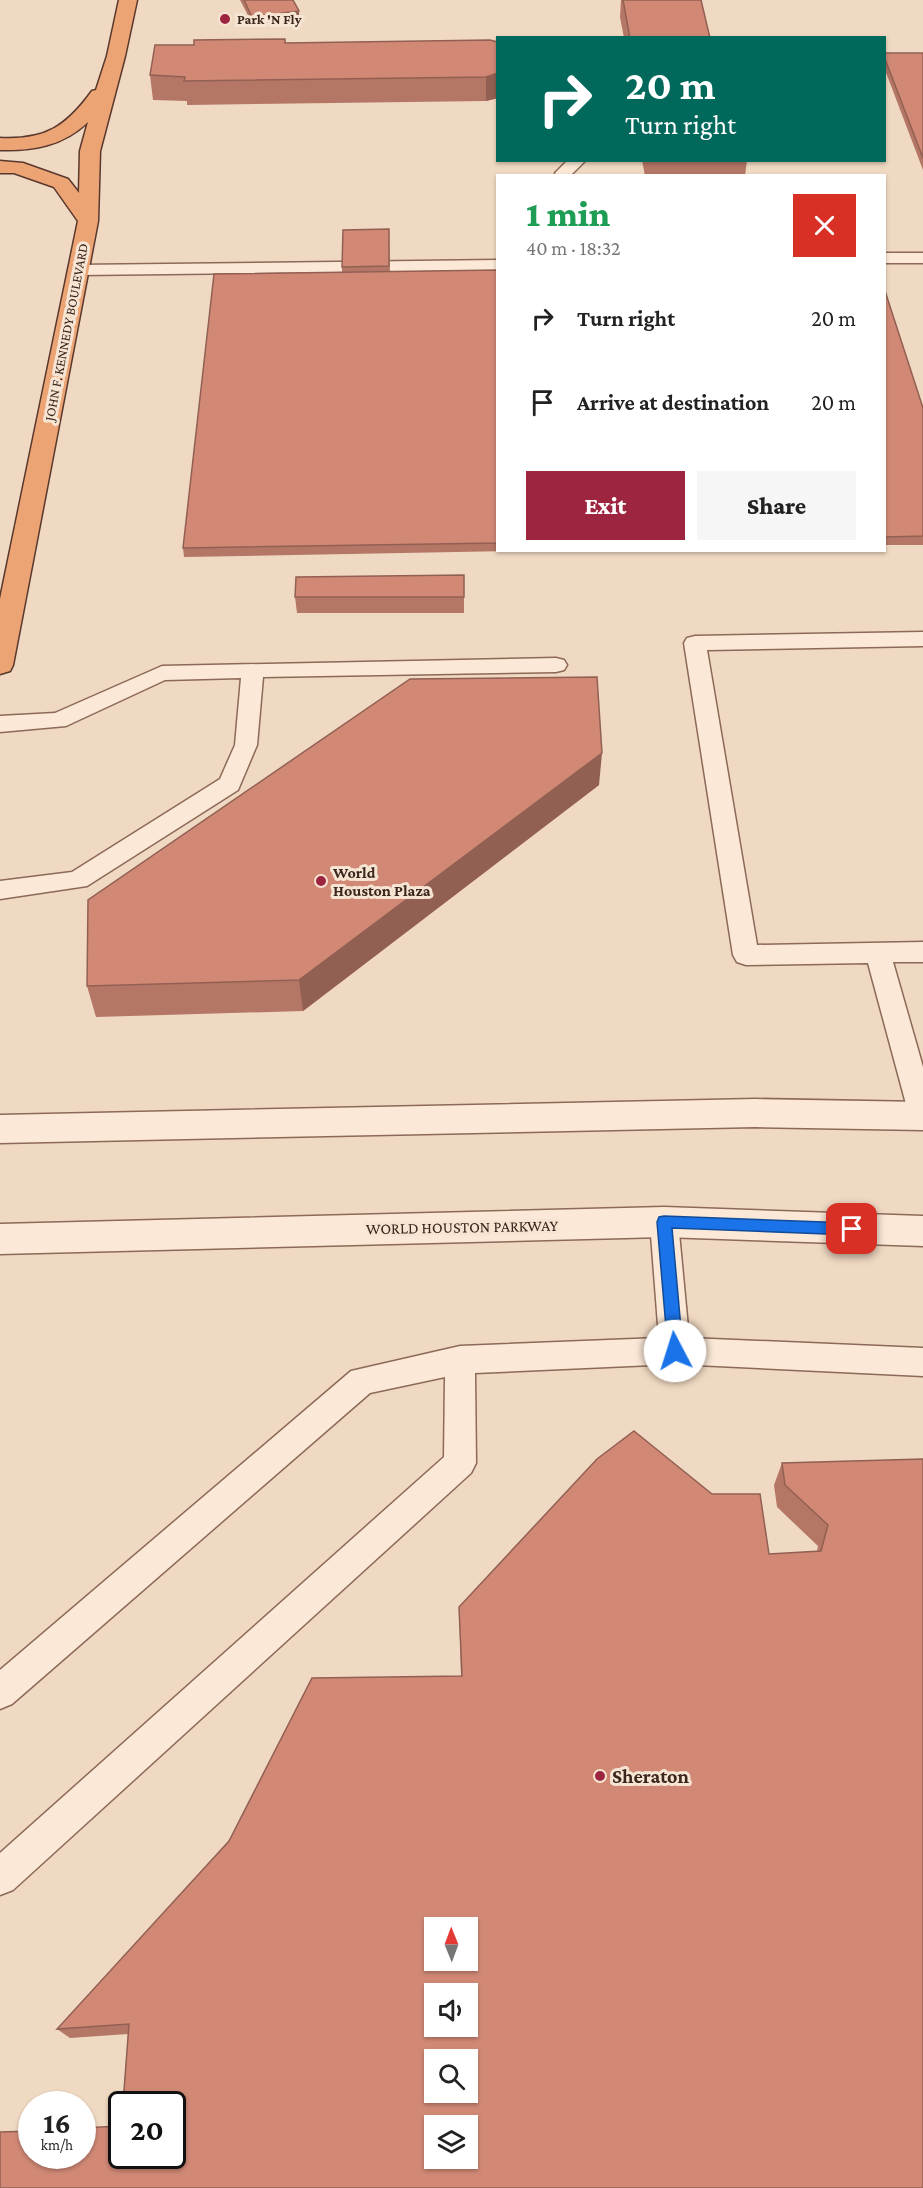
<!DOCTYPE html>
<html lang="en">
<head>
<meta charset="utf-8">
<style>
  body { margin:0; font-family:"Crimson Pro",serif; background:#f6f6f6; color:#222; height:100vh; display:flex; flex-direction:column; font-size:22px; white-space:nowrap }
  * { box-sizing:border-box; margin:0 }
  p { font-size:20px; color:#767676 }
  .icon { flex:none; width:33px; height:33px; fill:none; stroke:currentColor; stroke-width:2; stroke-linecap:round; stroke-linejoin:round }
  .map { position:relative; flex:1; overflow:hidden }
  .side { position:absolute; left:496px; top:174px; width:390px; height:378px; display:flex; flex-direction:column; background:#fff; border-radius:0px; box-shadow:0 2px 4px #0004 }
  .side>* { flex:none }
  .hud { position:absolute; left:496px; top:36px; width:390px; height:126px; border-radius:0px; box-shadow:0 2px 4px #0004; background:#00695c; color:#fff; overflow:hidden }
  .needle { width:39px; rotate:359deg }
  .fabs { position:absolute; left:424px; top:1917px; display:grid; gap:12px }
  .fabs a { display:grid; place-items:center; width:54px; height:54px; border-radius:0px; background:#fff; box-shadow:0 2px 4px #0004; font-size:30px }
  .speed { position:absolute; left:18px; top:2091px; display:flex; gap:12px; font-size:30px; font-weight:700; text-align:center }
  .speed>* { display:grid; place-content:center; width:78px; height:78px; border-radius:50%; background:#fff; box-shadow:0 2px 4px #0004; line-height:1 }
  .speed small { font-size:15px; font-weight:400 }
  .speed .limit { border:3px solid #111; border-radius:9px; background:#fff; color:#111 }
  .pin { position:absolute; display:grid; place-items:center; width:51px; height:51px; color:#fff; margin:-26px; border-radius:12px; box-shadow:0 3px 9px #0006 }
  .me { position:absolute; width:66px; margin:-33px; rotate:355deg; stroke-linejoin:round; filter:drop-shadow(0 0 4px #0008) }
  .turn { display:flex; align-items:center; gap:21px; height:126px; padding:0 30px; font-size:27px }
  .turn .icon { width:78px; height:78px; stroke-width:2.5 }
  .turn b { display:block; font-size:42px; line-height:51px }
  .round { display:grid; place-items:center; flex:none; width:63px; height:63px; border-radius:0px; background:#f6f6f6 }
  .summary { display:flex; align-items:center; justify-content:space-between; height:102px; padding:0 30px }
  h1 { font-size:36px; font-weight:800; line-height:45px; color:#1e9e55 }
  .cta { display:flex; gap:12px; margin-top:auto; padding:12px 30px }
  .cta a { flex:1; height:69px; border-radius:0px; background:#9e253f; color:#fff; font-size:24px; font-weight:800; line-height:69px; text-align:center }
  .cta a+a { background:#f6f6f6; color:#222 }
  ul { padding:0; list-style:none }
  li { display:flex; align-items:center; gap:18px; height:84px; padding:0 30px }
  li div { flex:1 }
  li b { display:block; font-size:22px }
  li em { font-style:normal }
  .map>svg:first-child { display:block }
</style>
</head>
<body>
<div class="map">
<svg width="923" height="2188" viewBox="0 0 923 2188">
  <rect width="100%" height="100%" fill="#f0d9c2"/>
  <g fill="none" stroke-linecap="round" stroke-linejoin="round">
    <defs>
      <g id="service">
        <polygon points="568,160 586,160 570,176 557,176 555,173"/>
        <rect x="885" y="253" width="38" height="10"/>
        <polygon points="498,260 498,270 78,275 72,274 69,270 72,266 78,265"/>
        <polygon points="923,632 923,646 707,650 757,945 923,942 923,962 893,962 923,1067 923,1126 913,1123 909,1115 868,963 746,965 737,962 733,955 684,643 687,638 695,636"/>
        <polygon points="556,658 564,660 567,665 564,670 556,672 263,677 257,745 238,790 87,886 0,899 0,881 72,872 220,779 235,745 241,678 165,680 66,726 0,732 0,716 55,713 162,666"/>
        <polygon points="664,1210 674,1213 678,1222 689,1338 923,1348 923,1376 675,1364 475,1373 476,1463 471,1473 13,1890 0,1895 0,1853 444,1457 445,1377 370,1393 12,1704 0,1709 0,1670 351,1371 460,1346 659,1338 650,1222 654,1213"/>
      </g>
      <g id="tertiary">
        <polygon points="755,1099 923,1102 923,1130 755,1127 0,1143 0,1115"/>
        <polygon points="664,1207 923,1216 923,1246 664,1237 0,1254 0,1224"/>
      </g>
      <path id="trunk" d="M119,0H137L125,56L100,151L98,221L13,665L10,671L0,674V599L78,221L54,187L14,173H0V161L23,163L68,179L79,193L80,151L88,122C63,146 33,151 0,150V138C45,140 66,127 92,91L96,90L107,56Z"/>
    </defs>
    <use href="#service" stroke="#8c6958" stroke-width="3"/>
    <use href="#tertiary" stroke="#8c6958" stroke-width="3"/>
    <use href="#trunk" stroke="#59382d" stroke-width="3"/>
    <use href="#service" fill="#fbe8d6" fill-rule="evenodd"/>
    <use href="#tertiary" fill="#fbe8d6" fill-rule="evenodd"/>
    <use href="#trunk" fill="#eca474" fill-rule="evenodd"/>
  </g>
  <g fill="#b47665">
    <polygon points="240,0 293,0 299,19 253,25"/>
    <polygon points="621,0 701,0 710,38 624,38 620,17"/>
    <polygon points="498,42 498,98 486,101 187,105 187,101 153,100 150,75 286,43"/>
    <polygon points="885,53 923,53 923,170 885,70"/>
    <polygon points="642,160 747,160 745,176 645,176"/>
    <polygon points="389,229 390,272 498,270 498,550 560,550 184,557 183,548 342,272 342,267"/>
    <polygon points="885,291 923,408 923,545 885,545"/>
    <polygon points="464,575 464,613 297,613 295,597"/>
    <polygon points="599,785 303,1011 96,1017 87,986"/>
    <polygon points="923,1459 923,2188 121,2126 128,2034 70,2038 57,2029 461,1676 459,1607 769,1554 817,1551 818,1546 777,1507 774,1485 782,1463"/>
  </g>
  <g fill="#926053">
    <polygon points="299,11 299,19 253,25 252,17"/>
    <polygon points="498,73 498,98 486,101 486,77"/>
    <polygon points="602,753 599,785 303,1011 299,980"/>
  </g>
  <g fill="#d18976" stroke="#926053" stroke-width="1.5" fill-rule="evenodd">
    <polygon points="244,0 293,0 299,11 252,17"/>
    <polygon points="623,0 701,0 710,38 630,38"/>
    <polygon points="285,39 285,43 490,40 498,42 498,73 486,77 184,81 185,77 150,75 155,45 194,45 194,40"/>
    <polygon points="885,53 923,53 923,158 885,59"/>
    <polygon points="389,229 389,266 342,267 343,230"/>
    <polygon points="498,270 498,543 183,548 214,274"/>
    <polygon points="885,291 923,408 923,536 885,537"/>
    <polygon points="464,575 464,597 295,597 296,577"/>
    <polygon points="597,677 602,753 299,980 87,986 88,900 410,679"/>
    <path d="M634,1431L712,1494H760L769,1554L821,1551L828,1525L785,1485L782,1463L923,1459V2188H0V2132L32,2131V2156H82V2128L121,2126L122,2120V2156H172V2104H123L129,2024L57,2029L229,1841L312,1678L462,1676L459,1607L597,1459ZM435,1928H468V1960H435ZM435,1994H468V2026H435ZM435,2060H468V2092H435ZM435,2126H468V2158H435Z"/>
  </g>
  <polygon fill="#1a73e8" stroke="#114b97" stroke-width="1.5" points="664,1216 852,1223 858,1224 860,1229 858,1233 852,1235 672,1228 683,1351 681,1356 675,1358 670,1356 668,1351 657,1222 659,1217"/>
  <g fill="#9e253f" stroke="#f7e5d3" stroke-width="2">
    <circle cx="225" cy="19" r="6"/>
    <circle cx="321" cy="881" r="6"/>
    <circle cx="600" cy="1776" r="6"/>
  </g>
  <g text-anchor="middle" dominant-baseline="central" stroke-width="6" stroke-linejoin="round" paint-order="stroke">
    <g font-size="14" font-weight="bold" fill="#3b251d" stroke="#f7e5d3" text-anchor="start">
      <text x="237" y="19">Park 'N Fly</text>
    </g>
    <g font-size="14" fill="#3b251d" stroke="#f7e5d3">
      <text transform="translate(66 332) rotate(-79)">JOHN F. KENNEDY BOULEVARD</text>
    </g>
    <g font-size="16" font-weight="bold" fill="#3b251d" stroke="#f7e5d3" text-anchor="start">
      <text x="333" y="872">World<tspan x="333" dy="18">Houston Plaza</tspan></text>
    </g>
    <g font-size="16" fill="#3b251d" stroke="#f7e5d3">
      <text transform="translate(462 1227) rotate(-1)">WORLD HOUSTON PARKWAY</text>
    </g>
    <g font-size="20" font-weight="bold" fill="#3b251d" stroke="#f7e5d3" text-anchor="start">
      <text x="612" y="1776">Sheraton</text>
    </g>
  </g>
</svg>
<div class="fabs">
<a><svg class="needle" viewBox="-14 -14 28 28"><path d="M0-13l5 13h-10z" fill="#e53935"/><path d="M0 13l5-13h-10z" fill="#767676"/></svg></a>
<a><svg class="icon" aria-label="sound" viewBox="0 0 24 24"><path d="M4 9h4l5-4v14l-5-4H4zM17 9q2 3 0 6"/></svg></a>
<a><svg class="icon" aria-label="search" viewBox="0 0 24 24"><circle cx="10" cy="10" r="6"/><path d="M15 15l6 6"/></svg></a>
<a><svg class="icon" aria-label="layers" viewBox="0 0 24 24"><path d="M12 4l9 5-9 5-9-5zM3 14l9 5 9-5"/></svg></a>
</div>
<div class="speed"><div>16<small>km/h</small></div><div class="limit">20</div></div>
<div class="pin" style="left:852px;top:1229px;background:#d93025"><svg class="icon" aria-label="arrive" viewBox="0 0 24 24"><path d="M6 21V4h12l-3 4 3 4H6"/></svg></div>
<svg class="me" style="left:675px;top:1351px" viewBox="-20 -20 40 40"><circle r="19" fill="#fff"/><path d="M0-13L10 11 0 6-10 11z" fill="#1a73e8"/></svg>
<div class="hud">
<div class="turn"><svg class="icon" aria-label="right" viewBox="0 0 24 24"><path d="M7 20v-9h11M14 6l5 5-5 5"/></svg><div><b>20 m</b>Turn right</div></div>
</div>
<section class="side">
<div class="summary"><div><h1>1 min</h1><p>40 m · 18:32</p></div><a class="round" style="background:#d93025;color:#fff"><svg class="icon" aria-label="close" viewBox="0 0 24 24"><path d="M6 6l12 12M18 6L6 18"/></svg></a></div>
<ul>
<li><svg class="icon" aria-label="right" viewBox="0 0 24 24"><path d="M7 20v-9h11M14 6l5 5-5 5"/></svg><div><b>Turn right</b></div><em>20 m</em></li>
<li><svg class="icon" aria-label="arrive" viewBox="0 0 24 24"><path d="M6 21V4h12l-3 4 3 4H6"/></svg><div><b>Arrive at destination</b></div><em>20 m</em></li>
</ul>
<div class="cta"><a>Exit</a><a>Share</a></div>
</section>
</div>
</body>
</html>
